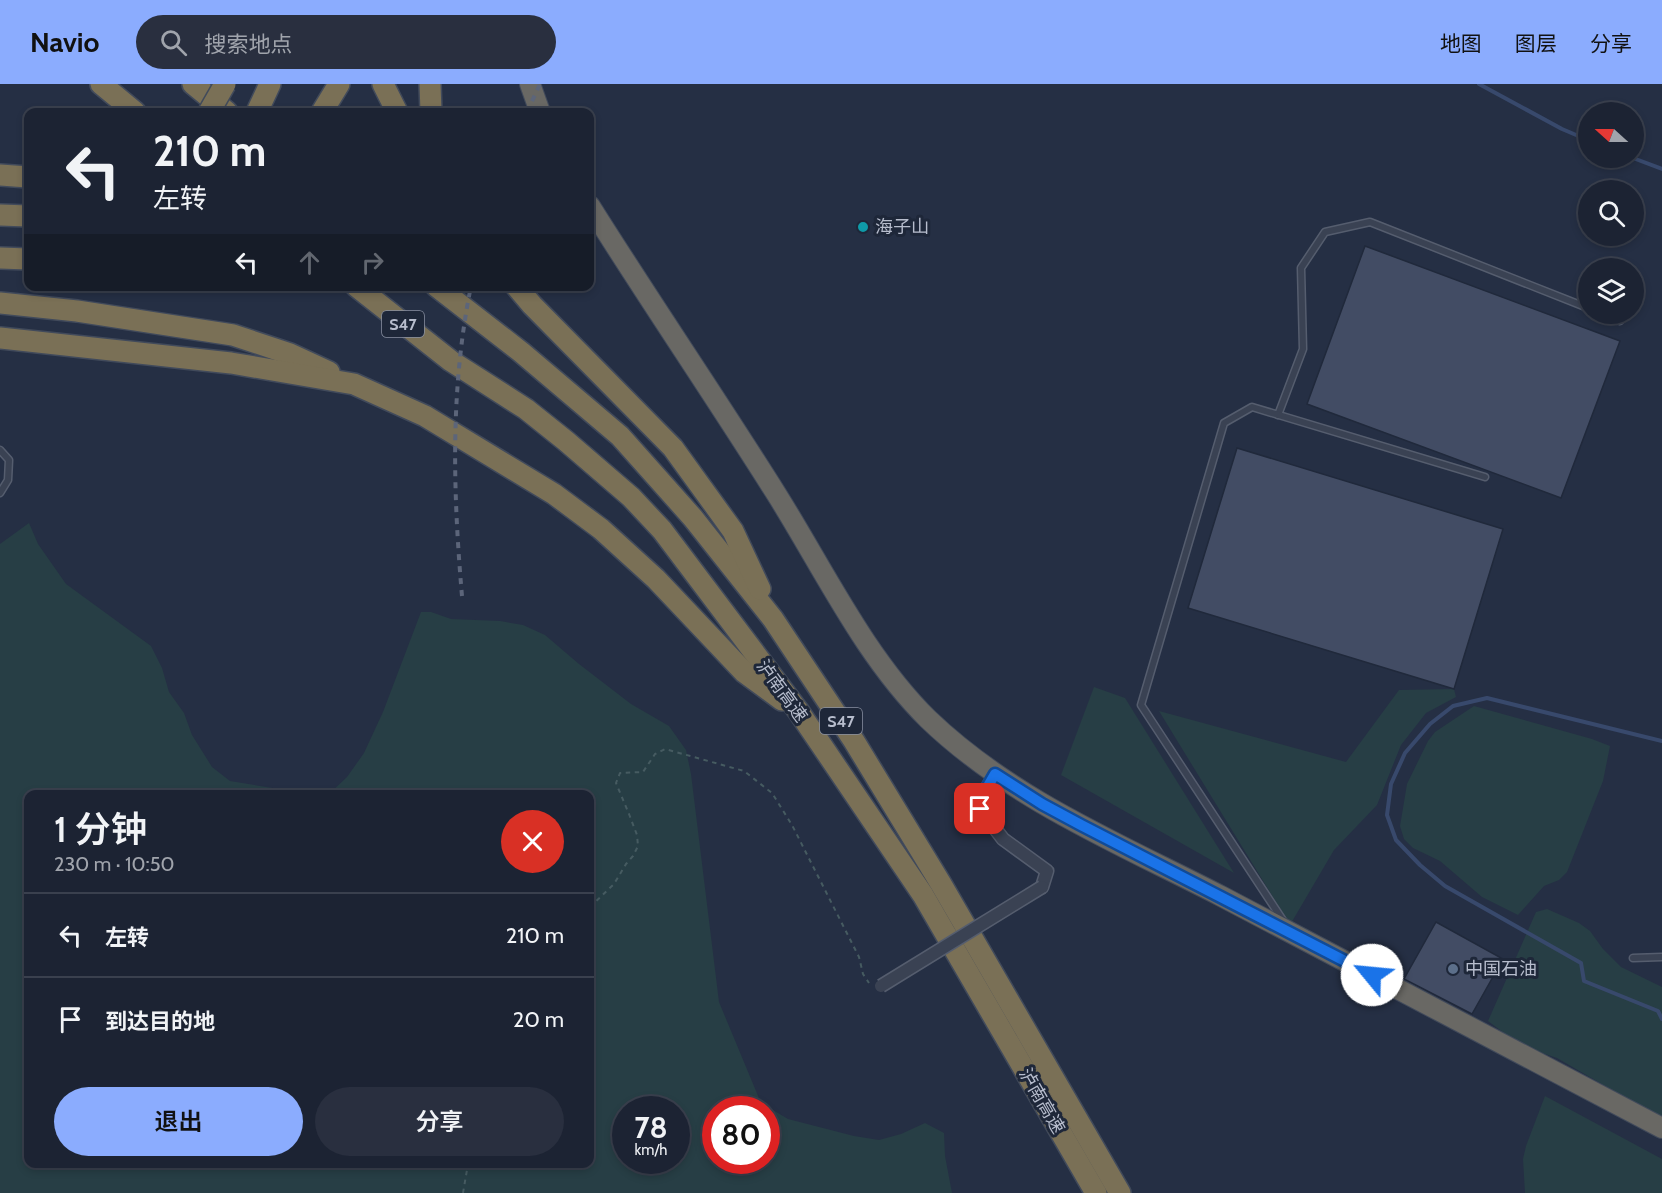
<!DOCTYPE html>
<html lang="zh">
<head>
<meta charset="utf-8">
<style>
  body { margin:0; font-family:Cabin,"Noto Sans SC",sans-serif; background:#292f3f; color:#f1f3f6; height:100vh; display:flex; flex-direction:column; font-size:22px; white-space:nowrap }
  * { box-sizing:border-box; margin:0 }
  p { font-size:20px; color:#a0a4ac }
  .icon { flex:none; width:33px; height:33px; fill:none; stroke:currentColor; stroke-width:2; stroke-linecap:round; stroke-linejoin:round }
  .map { position:relative; flex:1; overflow:hidden }
  .panel { position:absolute; left:24px; top:706px; width:570px; height:378px; display:flex; flex-direction:column; background:#1c2333; border-radius:12px; box-shadow:0 3px 9px #0003,0 0 0 2px #3a404e }
  .panel>* { flex:none }
  .guide { position:absolute; left:24px; top:24px; width:570px; height:183px; border-radius:12px; box-shadow:0 3px 9px #0003,0 0 0 2px #3a404e; background:#1c2333; color:#f1f3f6; overflow:hidden }
  .needle { width:39px; rotate:291deg }
  .tools { position:absolute; left:1578px; top:18px; display:grid; gap:12px }
  .tools a { display:grid; place-items:center; width:66px; height:66px; border-radius:50%; background:#1c2333; box-shadow:0 3px 9px #0003,0 0 0 2px #3a404e; font-size:30px }
  .speed { position:absolute; left:612px; top:1012px; display:flex; gap:12px; font-size:30px; font-weight:700; text-align:center }
  .speed>* { display:grid; place-content:center; width:78px; height:78px; border-radius:50%; background:#1c2333; box-shadow:0 3px 9px #0003,0 0 0 2px #3a404e; line-height:1 }
  .speed small { font-size:15px; font-weight:400 }
  .speed .limit { border:9px solid #d22; background:#fff; color:#111 }
  .pin { position:absolute; display:grid; place-items:center; width:51px; height:51px; color:#fff; margin:-26px; border-radius:12px; box-shadow:0 3px 9px #0006 }
  .me { position:absolute; width:66px; margin:-33px; rotate:298deg; stroke-linejoin:round; filter:drop-shadow(0 0 4px #0008) }
  .turn { display:flex; align-items:center; gap:21px; height:126px; padding:0 30px; font-size:27px }
  .turn .icon { width:78px; height:78px; stroke-width:2.5 }
  .turn b { display:block; font-size:42px; line-height:51px }
  .lanes { display:flex; align-items:center; height:57px; padding:0 30px; background:#0003; justify-content:center; gap:30px; direction:ltr }
  .lanes .off { opacity:.35 }
  .round { display:grid; place-items:center; flex:none; width:63px; height:63px; border-radius:32px; background:#292f3f }
  .overview { display:flex; align-items:center; justify-content:space-between; height:102px; padding:0 30px }
  h1 { font-size:36px; font-weight:600; line-height:45px }
  .action { display:flex; gap:12px; margin-top:auto; padding:12px 30px }
  .action a { flex:1; height:69px; border-radius:36px; background:#8bacfe; color:#111; font-size:24px; font-weight:600; line-height:69px; text-align:center }
  .action a+a { background:#292f3f; color:#f1f3f6 }
  ul { padding:0; list-style:none }
  li { display:flex; align-items:center; gap:18px; height:84px; padding:0 30px; border-top:2px solid #3a404e }
  li div { flex:1 }
  li b { display:block; font-size:22px }
  li em { font-style:normal }
  header { display:flex; align-items:center; gap:36px; box-sizing:border-box; height:84px; padding:0 30px; background:#8bacfe; color:#111 }
  header strong { font-size:28px }
  nav { display:flex; gap:33px; margin-inline-start:auto; font-size:21px }
  .search { width:420px; height:54px; background:#292f3f; display:flex; align-items:center; gap:15px; box-sizing:border-box; padding:0 21px; border-radius:33px; color:#a0a4ac; font-size:22px }
  .map>svg:first-child { display:block }
</style>
</head>
<body>
<header>
<strong>Navio</strong>
<div class="search"><svg class="icon" aria-label="search" viewBox="0 0 24 24"><circle cx="10" cy="10" r="6"/><path d="M15 15l6 6"/></svg>搜索地点</div>
<nav><a>地图</a><a>图层</a><a>分享</a></nav>
</header>
<div class="map">
<svg width="1662" height="1109" viewBox="0 0 1662 1109">
  <rect width="100%" height="100%" fill="#252f44"/>
  <g fill="#273e45" fill-rule="evenodd">
    <path d="M29,439L38,460L66,500L151,562L162,584L169,608L184,629L192,651L212,683L230,697L315,711H28V1080H590V711H328L347,693L364,669L383,628L421,528H431L451,535L500,537L523,541L545,551L579,580L631,620L669,642L686,666L691,690L719,918L761,1019L788,1035L854,1052L879,1056L901,1050L925,1039L944,1049L945,1072L952,1109H0V460ZM626,1026H676V1077H626ZM716,1026H766V1077H716Z"/>
    <polygon points="1094,603 1125,614 1234,789 1061,691"/>
    <polygon points="1454,605 1456,613 1426,629 1401,661 1377,721 1334,766 1290,841 1159,627 1346,678 1399,606"/>
    <polygon points="1474,622 1592,655 1610,662 1603,697 1567,788 1559,796 1544,802 1518,831 1482,813 1440,777 1413,764 1404,755 1400,742 1407,700 1428,657 1435,648"/>
    <polygon points="1547,825 1579,839 1590,847 1603,865 1621,883 1662,903 1662,1035 1557,974 1521,962 1488,937 1536,828"/>
    <polygon points="1545,1012 1662,1075 1662,1109 1525,1109 1523,1075 1526,1062"/>
  </g>
  <g fill="none" stroke-linecap="round" stroke-linejoin="round">
    <g stroke="#38496c" stroke-width="4">
      <polyline points="1479,0 1562,45 1588,56"/>
      <polyline points="1633,74 1662,85"/>
      <polyline points="1662,657 1487,614 1453,622 1430,640 1405,669 1391,700 1387,731 1396,756 1420,781 1445,802 1581,879 1584,897 1658,927 1662,935"/>
    </g>
  </g>
  <g fill="#424c64" stroke="#20293b" stroke-width="1.5">
    <polygon points="1365,162 1620,257 1561,414 1307,320"/>
    <polygon points="1237,364 1503,445 1454,605 1188,524"/>
    <polygon points="1436,838 1503,875 1472,930 1404,895"/>
  </g>
  <g fill="none" stroke-linecap="round" stroke-linejoin="round">
    <defs>
      <g id="service">
        <polyline points="1601,230 1620,237"/>
        <polyline points="1278,331 1303,265 1301,184 1325,148 1370,138 1588,224"/>
        <polyline points="0,366 9,376 8,396 0,409"/>
        <polyline points="1284,838 1141,621 1224,339 1252,323 1485,393"/>
        <polyline points="1633,874 1662,873"/>
      </g>
      <polyline id="minor" points="995,690 984,709 980,725 1003,755 1047,787 1042,803"/>
      <g id="trunk">
        <polyline points="530,0 540,28"/>
        <path d="M590,122C651,219 716,314 777,411C824,486 865,573 928,635C1011,715 1120,760 1221,812C1368,889 1515,967 1662,1044"/>
      </g>
      <g id="motorway">
        <polyline points="101,0 135,28"/>
        <polyline points="193,0 227,28"/>
        <polyline points="383,0 397,28"/>
        <polyline points="430,0 431,28"/>
        <polyline points="257,28 270,0"/>
        <polyline points="322,28 339,0"/>
        <polyline points="0,91 28,93"/>
        <polyline points="0,131 28,132"/>
        <polyline points="0,174 28,175"/>
        <polyline points="356,202 451,277 526,325 566,357 631,413 662,446 799,628 923,811 1096,1109"/>
        <polyline points="436,202 521,268 620,352 693,434 773,535 854,657 941,800 1120,1109"/>
        <polyline points="516,202 532,221 673,364 733,447 760,505"/>
        <polyline points="0,219 77,227 233,251 290,270 329,288"/>
        <polyline points="0,254 231,279 354,300 425,332 554,410 601,445 656,495 744,588 782,616"/>
      </g>
    </defs>
    <use href="#service" stroke="#555d6e" stroke-width="9"/>
    <use href="#minor" stroke="#555d6e" stroke-width="15"/>
    <use href="#trunk" stroke="#414a5b" stroke-width="22"/>
    <use href="#motorway" stroke="#414a5b" stroke-width="24"/>
    <g stroke="#465b61" stroke-width="2" stroke-dasharray="4.5 4.5" stroke-linecap="butt">
      <polyline points="590,823 614,800 626,780 633,772 638,762 637,751 629,730 616,699 620,689 643,688 655,670 665,665 744,687 772,709 792,741 859,873 863,890 869,899"/>
      <polyline points="463,1109 468,1080"/>
    </g>
    <use href="#service" stroke="#3a4253" stroke-width="6"/>
    <use href="#minor" stroke="#3a4253" stroke-width="12"/>
    <use href="#trunk" stroke="#696864" stroke-width="20"/>
    <use href="#motorway" stroke="#7a7056" stroke-width="21"/>
    <g stroke="#5c657a" stroke-width="4" stroke-dasharray="6 6" stroke-linecap="butt">
      <polyline points="527,28 540,0"/>
      <path d="M462,512C453,408 450,305 471,202"/>
    </g>
    <defs>
      <polyline id="minor-bridge" points="881,902 1042,803"/>
      <polyline id="motorway-bridge" points="209,28 225,0"/>
    </defs>
    <use href="#minor-bridge" stroke="#555d6e" stroke-width="15" stroke-linecap="butt"/>
    <use href="#motorway-bridge" stroke="#414a5b" stroke-width="24" stroke-linecap="butt"/>
    <use href="#minor-bridge" stroke="#3a4253" stroke-width="12"/>
    <use href="#motorway-bridge" stroke="#7a7056" stroke-width="21"/>
  </g>
  <g fill="none" stroke-linecap="round" stroke-linejoin="round">
    <defs>
      <polyline id="route" points="980,725 984,709 995,690 1042,720 1081,741 1372,891"/>
    </defs>
    <use href="#route" stroke="#114b97" stroke-width="15"/>
    <use href="#route" stroke="#1a73e8" stroke-width="10"/>
  </g>
  <circle fill="#0f9aa8" stroke="#1e2739" stroke-width="2" cx="863" cy="143" r="6"/>
  <circle fill="#5c6f8a" stroke="#1e2739" stroke-width="2" cx="1453" cy="885" r="6"/>
  <g text-anchor="middle" dominant-baseline="central" stroke-width="6" stroke-linejoin="round" paint-order="stroke">
    <g fill="#1e2739" stroke="#8990a1" stroke-width="1.5">
      <rect x="382" y="227" width="42" height="26" rx="4.5"/>
      <rect x="820" y="624" width="42" height="26" rx="4.5"/>
    </g>
    <g font-size="16" font-weight="bold" fill="#b7bdcd">
      <text x="403" y="240">S47</text>
      <text x="841" y="637">S47</text>
    </g>
    <g font-size="18" fill="#b7bdcd" stroke="#1e2739" text-anchor="start">
      <text x="875" y="143">海子山</text>
      <text x="1465" y="885">中国石油</text>
    </g>
    <g font-size="18" fill="#b7bdcd" stroke="#1e2739">
      <text transform="translate(782 607) rotate(54)">泸南高速</text>
      <text transform="translate(1042 1017) rotate(60)">泸南高速</text>
    </g>
  </g>
</svg>
<div class="tools">
<a><svg class="needle" viewBox="-14 -14 28 28"><path d="M0-13l5 13h-10z" fill="#e53935"/><path d="M0 13l5-13h-10z" fill="#a0a4ac"/></svg></a>
<a><svg class="icon" aria-label="search" viewBox="0 0 24 24"><circle cx="10" cy="10" r="6"/><path d="M15 15l6 6"/></svg></a>
<a><svg class="icon" aria-label="layers" viewBox="0 0 24 24"><path d="M12 4l9 5-9 5-9-5zM3 14l9 5 9-5"/></svg></a>
</div>
<div class="speed"><div>78<small>km/h</small></div><div class="limit">80</div></div>
<div class="pin" style="left:980px;top:725px;background:#d93025"><svg class="icon" aria-label="arrive" viewBox="0 0 24 24"><path d="M6 21V4h12l-3 4 3 4H6"/></svg></div>
<svg class="me" style="left:1372px;top:891px" viewBox="-20 -20 40 40"><circle r="19" fill="#fff"/><path d="M0-13L10 11 0 6-10 11z" fill="#1a73e8"/></svg>
<div class="guide">
<div class="turn"><svg class="icon" aria-label="left" viewBox="0 0 24 24"><path d="M17 20v-9H6M10 6l-5 5 5 5"/></svg><div><b>210 m</b>左转</div></div>
<div class="lanes"><svg class="icon" aria-label="left" viewBox="0 0 24 24"><path d="M17 20v-9H6M10 6l-5 5 5 5"/></svg><svg class="icon off" aria-label="ahead" viewBox="0 0 24 24"><path d="M12 20V5M6 11l6-6 6 6"/></svg><svg class="icon off" aria-label="right" viewBox="0 0 24 24"><path d="M7 20v-9h11M14 6l5 5-5 5"/></svg></div>
</div>
<section class="panel">
<div class="overview"><div><h1>1 分钟</h1><p>230 m · 10:50</p></div><a class="round" style="background:#d93025;color:#fff"><svg class="icon" aria-label="close" viewBox="0 0 24 24"><path d="M6 6l12 12M18 6L6 18"/></svg></a></div>
<ul>
<li><svg class="icon" aria-label="left" viewBox="0 0 24 24"><path d="M17 20v-9H6M10 6l-5 5 5 5"/></svg><div><b>左转</b></div><em>210 m</em></li>
<li><svg class="icon" aria-label="arrive" viewBox="0 0 24 24"><path d="M6 21V4h12l-3 4 3 4H6"/></svg><div><b>到达目的地</b></div><em>20 m</em></li>
</ul>
<div class="action"><a>退出</a><a>分享</a></div>
</section>
</div>
</body>
</html>
